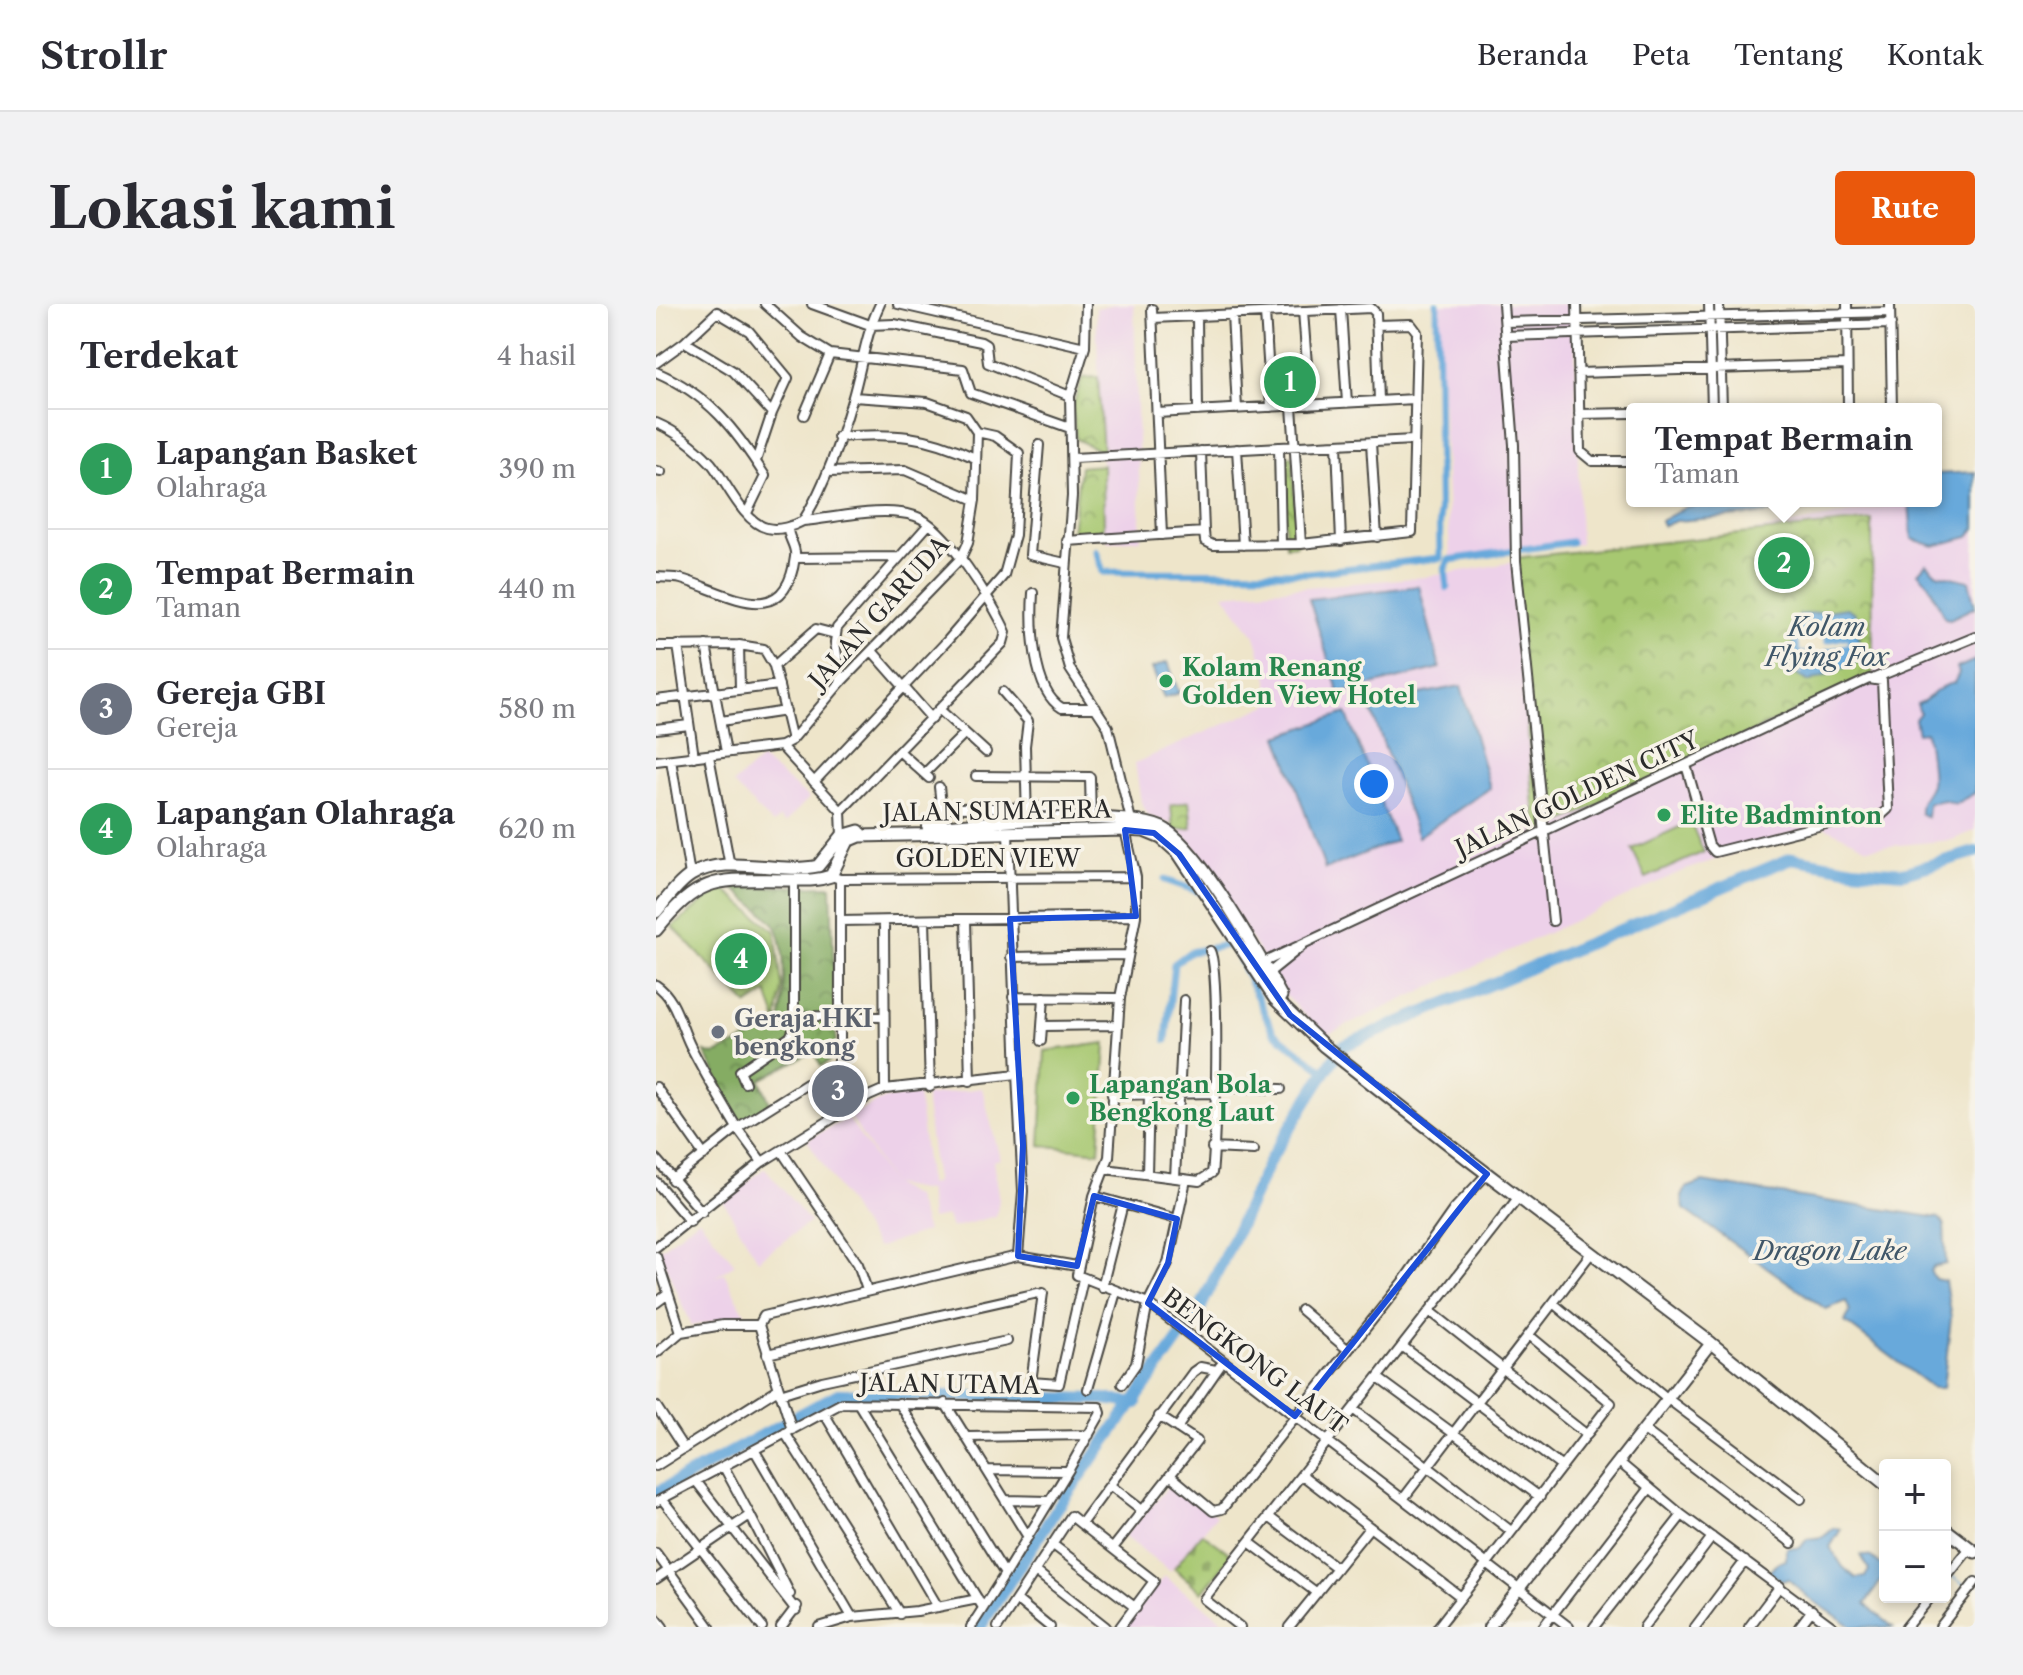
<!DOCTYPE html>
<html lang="id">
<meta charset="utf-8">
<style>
:root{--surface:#fff;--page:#f2f2f3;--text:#2b2b33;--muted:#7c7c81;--line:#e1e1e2;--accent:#ea580c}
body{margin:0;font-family:"Libre Caslon Text",serif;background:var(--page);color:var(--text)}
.controls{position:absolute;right:24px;bottom:24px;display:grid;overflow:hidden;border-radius:8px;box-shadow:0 4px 12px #0003}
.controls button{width:72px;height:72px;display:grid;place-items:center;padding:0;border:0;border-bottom:2px solid var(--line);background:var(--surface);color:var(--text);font:40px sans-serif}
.you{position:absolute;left:718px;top:480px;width:28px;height:28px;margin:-20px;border:6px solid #fff;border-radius:50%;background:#1a73e8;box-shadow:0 0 0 12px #1a73e833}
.badge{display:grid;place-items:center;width:52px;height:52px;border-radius:50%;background:var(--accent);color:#fff;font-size:26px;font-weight:700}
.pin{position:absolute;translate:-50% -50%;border:4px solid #fff;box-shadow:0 2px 8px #0006}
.popup{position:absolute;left:970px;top:99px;width:316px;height:104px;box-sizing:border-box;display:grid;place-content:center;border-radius:8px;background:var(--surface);filter:drop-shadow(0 2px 6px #0005);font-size:26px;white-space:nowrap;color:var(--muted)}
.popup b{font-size:30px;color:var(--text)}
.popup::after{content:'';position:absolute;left:50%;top:100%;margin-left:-16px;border:16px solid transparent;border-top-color:var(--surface)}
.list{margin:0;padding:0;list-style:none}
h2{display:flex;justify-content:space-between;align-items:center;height:104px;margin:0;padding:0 32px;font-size:34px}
h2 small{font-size:26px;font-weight:400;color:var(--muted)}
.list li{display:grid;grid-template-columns:52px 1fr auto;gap:24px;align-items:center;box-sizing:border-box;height:120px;padding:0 32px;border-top:2px solid var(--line)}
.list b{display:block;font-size:30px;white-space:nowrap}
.list p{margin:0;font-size:26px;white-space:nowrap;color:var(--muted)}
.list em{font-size:26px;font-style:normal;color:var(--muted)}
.map{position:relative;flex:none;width:1319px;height:1323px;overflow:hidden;border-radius:8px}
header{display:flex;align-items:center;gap:48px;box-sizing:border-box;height:112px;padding:0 40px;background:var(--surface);border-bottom:2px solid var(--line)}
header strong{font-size:38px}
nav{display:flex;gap:44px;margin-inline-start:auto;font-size:28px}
.intro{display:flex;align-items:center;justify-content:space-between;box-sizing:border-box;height:192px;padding:0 48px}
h1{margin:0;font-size:56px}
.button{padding:20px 36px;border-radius:8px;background:var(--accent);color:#fff;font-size:28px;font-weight:700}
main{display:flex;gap:48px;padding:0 48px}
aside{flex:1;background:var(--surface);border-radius:8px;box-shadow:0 4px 12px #0003}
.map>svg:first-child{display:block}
.built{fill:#edd1e9}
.forest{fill:url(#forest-crowns);stroke:#586c47;stroke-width:2}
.cemetery{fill:url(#cemetery-stones);stroke:#697a4e;stroke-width:2}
.park{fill:url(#park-crowns);stroke:#697a4e;stroke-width:2}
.garden{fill:#a7c871;stroke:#697a4e;stroke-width:2}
.water{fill:#68a9db;stroke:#4a6a83;stroke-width:2}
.pier{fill:#eee5ca}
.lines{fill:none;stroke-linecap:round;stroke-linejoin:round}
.stream{stroke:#68a9db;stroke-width:2}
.canal{stroke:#68a9db;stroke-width:7}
.river{stroke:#68a9db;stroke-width:12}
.minor-casing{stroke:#484743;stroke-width:12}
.tertiary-casing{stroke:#484743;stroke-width:14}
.secondary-casing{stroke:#484743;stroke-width:15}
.minor{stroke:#fff;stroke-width:8}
.tertiary{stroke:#fff;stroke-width:10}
.secondary{stroke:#fff;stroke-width:11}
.marked{fill:none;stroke:#1d4ed8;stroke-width:6;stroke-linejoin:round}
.leisure-dot{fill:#2e9e5b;stroke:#f7f3e8;stroke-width:3}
.worship-dot{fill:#6b7280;stroke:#f7f3e8;stroke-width:3}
.labels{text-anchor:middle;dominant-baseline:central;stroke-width:7;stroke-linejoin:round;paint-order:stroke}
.street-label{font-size:24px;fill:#2b2b2b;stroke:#f7f3e8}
.leisure-label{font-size:24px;font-weight:bold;fill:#27864d;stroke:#f7f3e8;text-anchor:start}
.worship-label{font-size:24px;font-weight:bold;fill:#5b616d;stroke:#f7f3e8;text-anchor:start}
.water-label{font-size:26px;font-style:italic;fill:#405769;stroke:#f7f3e8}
</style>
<header>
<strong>Strollr</strong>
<nav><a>Beranda</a><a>Peta</a><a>Tentang</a><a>Kontak</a></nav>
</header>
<div class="intro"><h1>Lokasi kami</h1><a class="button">Rute</a></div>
<main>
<aside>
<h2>Terdekat<small>4 hasil</small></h2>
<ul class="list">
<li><span class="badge" style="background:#2e9e5b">1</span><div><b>Lapangan Basket</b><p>Olahraga</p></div><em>390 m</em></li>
<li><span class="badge" style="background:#2e9e5b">2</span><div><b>Tempat Bermain</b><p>Taman</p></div><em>440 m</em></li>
<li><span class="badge" style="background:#6b7280">3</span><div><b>Gereja GBI</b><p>Gereja</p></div><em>580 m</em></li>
<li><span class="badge" style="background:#2e9e5b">4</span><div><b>Lapangan Olahraga</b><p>Olahraga</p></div><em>620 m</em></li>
</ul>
</aside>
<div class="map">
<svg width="1319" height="1323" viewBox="0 0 1319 1323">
<defs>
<pattern id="forest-crowns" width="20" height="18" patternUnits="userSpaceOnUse" patternTransform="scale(2)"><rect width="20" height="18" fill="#85ac63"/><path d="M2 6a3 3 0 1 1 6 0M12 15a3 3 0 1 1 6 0" fill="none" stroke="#6d8c52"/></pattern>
<pattern id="cemetery-stones" width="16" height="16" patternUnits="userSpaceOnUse" patternTransform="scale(2)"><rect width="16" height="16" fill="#a7c871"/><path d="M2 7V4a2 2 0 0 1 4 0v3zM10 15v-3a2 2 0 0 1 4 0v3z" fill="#88a35d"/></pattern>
<pattern id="park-crowns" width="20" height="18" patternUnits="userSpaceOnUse" patternTransform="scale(2)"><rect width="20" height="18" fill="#a7c871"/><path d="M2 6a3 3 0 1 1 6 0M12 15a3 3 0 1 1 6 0" fill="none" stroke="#88a35d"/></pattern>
</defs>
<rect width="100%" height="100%" fill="#f7f3e8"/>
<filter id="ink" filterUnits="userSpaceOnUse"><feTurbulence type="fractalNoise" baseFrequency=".0125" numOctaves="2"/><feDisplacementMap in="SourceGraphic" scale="16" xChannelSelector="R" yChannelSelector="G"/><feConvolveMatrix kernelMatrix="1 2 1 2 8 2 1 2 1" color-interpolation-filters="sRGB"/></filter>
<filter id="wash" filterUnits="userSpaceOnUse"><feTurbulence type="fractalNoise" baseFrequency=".006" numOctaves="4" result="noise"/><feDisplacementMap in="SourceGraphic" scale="32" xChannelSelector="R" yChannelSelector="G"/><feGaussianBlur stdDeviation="1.8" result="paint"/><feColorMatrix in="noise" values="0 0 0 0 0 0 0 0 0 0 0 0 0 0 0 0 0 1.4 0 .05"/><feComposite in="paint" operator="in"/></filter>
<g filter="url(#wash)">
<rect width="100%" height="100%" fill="#eee5ca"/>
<path class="built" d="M460,0H478L485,235L452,238L448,224L440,4Z
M782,0H918L924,240L794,253Z
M1254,198L1256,235L1313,233L1319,224V526L1296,536L1212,544L1164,521L1130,531L1024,568L668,732L629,691L542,547L519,522L493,512L485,498L479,459L612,401V376L599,332L568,290L769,273L859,258L1018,242Z
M105,455L153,494L129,519L123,514L117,520L77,480Z
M326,784L344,855L337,857L343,896L340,912L295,924L291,912L275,915L272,884L270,887L237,881L259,893L271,927L221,944L151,836L192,814L236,880L194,812L228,795L262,790L273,881L280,878L269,792Z
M109,864L154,918L102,956L67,897Z
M43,915L79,960L57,974L68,969L89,1010L36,1022L3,946Z
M517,1177L560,1212L514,1267L468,1232Z
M508,1272L576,1323H466Z"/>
<path class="forest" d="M175,582L180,734L177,755L165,762L158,747L104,776L114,799L83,818L49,748L58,751L94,734L108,720L121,726C130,708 131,639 119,621C108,607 90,595 76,583Z"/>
<path class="cemetery" d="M546,1229L576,1251L546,1288L518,1264Z"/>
<path class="park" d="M442,73L447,148L420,135L416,104L426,74Z
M625,152H636L641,241L630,242Z
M447,161L448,224L438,229L416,228L424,163Z
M1216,216L1217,371L880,530L859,254Z
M533,497L536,524L517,526L515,501Z"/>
<path class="garden" d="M647,59L650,95L620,97L618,61Z
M1034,518L1048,548L990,574L976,545Z
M65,583L119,627L126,683L121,718L111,688L92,701L17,623Z
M450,739L443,848L384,841L389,747Z"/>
<path class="water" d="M1319,168V224L1313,233L1278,242L1256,235L1253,198L1020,217L1007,222L1005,217L1030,203L1101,197H1280V170Z
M1270,260L1281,270L1313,277L1319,303L1294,315L1289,314L1272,279L1262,269Z
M763,282L784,364L683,389L653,295Z
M1191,304L1199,309L1206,356L1153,378L1140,369L1134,353L1143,311Z
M1319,356V489L1299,500L1288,496L1272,499L1271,513L1264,509C1263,494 1271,492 1275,480C1277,472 1272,437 1270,428L1262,429L1259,415L1264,409L1261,400C1274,397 1281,381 1298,379L1303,369L1301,364Z
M512,358L523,389L508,394L496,364Z
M805,382L834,484L762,533L713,400Z
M690,409L740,537L669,565L622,432Z
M1046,878L1283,914L1288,920L1290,960L1277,963L1274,967L1279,975L1289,977L1295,1014L1287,1084H1277L1189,1018L1194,1007L1190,997L1170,1005L1028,905L1026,893L1030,884Z
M1178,1224L1185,1225L1174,1243L1187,1263L1200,1274L1209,1273L1213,1266L1205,1251L1216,1253L1229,1264L1227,1274L1209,1300L1237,1323H1197L1153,1294L1132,1275L1127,1277L1113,1268L1121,1259L1130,1256L1131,1244H1144L1151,1235L1167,1233Z"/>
<path class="pier" d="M1165,327L1169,340L1191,335L1192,339L1169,345L1172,357L1148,363L1143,355L1146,369H1143L1140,356L1134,353L1154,347H1144L1141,333Z"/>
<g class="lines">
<path class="stream" d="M1297,1273L1311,1283
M1257,1323L1280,1293"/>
<path class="canal" d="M440,247L447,268L652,269L784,254L781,0
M791,284L789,265L793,256L915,238
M509,576L544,588
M510,736L518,660L534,648L577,640L617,728L671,769"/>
<path class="river" d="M0,1189L182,1090L449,1095L480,1099
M324,1323L400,1206L543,1007L615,854L685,743L1136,554L1197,565L1247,569L1319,548"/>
</g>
</g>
<g filter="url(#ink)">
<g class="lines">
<g class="minor-casing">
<path id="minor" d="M109,0L146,33L174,50
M156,0L214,21L238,20L325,38L330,41L332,59L414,92
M242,0L429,43
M430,0L429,43L414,92L416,192L405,334L414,365L452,423L475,516
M847,0L858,141L860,257L897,617
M921,0L924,147L936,157H976
M1053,0L1056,105
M1063,0L1066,105
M1191,0L1192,105
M1234,0L1236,105
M496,5L506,231
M685,5L691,99
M647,7L654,101
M609,9L615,103
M576,10L581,105
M541,12L542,107
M497,14L715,4L720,9L723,97
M849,18L1234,8
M849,32L1235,20
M29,38L61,8L93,27L132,74L116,109
M0,59L29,38L77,67L116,109L100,157
M0,68C52,90 80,126 109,172L91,209
M922,69L1191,61
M636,102L645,240
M501,109L759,95
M923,110L976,109
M148,111L174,50L307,65L315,89L414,124
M0,119C21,128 39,142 55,159C70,177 87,218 111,224C122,227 138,222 147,217C170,180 184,137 196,96C206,63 209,31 224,0
M182,133C237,129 269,130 319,154
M715,139L721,233
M681,140L685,237
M383,141L374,251L409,259
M623,143L625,240
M581,145L587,241
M417,154L757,136
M0,167L5,168
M172,168L249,166L319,196
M147,217C181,214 226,202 259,212C289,221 338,300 350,328L347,339L185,507
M548,228L549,237L557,241L645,240L756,228L761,28L755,20L720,21
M411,237L548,228L545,147
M139,254L242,253
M0,273C8,274 17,273 25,275C69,287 129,331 139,253C141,242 131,234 132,223
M377,289C375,319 376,387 406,404H440
M22,341L38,453
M50,341L70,448
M83,341L84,385
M0,342L83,341L108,345L118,362L136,436
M217,348L276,415
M118,362L160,325L179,330
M1219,374L1319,333
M185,378L179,338L181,324L273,220
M347,388L372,417L369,442L371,517
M0,396L123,381
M285,407L330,448
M65,417L130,407
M0,425L33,421
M125,442L185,507L186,532
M243,447L273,474
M53,452L74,562
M15,456L34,571
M0,457L125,442L136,436L185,378L305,254L312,239L319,196L321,128L310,112L271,98L197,93
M269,469L309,429
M320,472L434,473L435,516
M158,478L292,336L348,271L359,231L363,149L339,132L321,128
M283,483L288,526
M287,504L434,503
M469,526L480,573V612L464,694L453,853L438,892L421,971L492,999L913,1323
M184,575L480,573
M310,615L314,777
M184,617L480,612
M228,617L229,785
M269,617L274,783
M355,653L470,651
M602,661L1213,375L1226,377L1232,505L1221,515L1174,519L1059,548L1053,541L1030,461
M609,672L645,643
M0,681C20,694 24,721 34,741C48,769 65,797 81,824L16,876
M357,693L464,694
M138,712L227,713
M388,722L461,721
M385,737L388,693
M181,761L203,799
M361,770L367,887L362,952
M89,779L84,767L134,733L138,725V576
M0,783L48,851
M558,783L625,785
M456,791L558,789
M556,844L598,846
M126,848L202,960L211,986
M0,855L46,908
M106,858L81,824L181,761L184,755V575L175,572
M449,865L543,877L556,869C560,842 564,663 554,647
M491,869L493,791
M519,874L528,696
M0,878L34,918
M438,892L521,915
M0,943L106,858L213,792L229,785L361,770L352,529
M0,952L25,1028
M446,983L467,900
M387,989L375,1078L403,1080L427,975
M0,999L12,990
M897,999L1012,1095L1145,1195
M645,1006L691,1045
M774,1007L931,1131
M746,1042L906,1163
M0,1049L25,1028L67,1021H103
M111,1050L382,989
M722,1074L884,1193
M466,1080L480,1060L492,999L512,959L530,876
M432,1085L460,988
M124,1090L166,1077L351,1037
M202,1099L326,1302
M243,1099L349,1270L315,1323
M289,1099L372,1233
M0,1102L28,1145
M697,1105L855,1227
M168,1109L282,1303
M521,1124L564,1062
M136,1126L103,1021L108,1012L362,952L421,962
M988,1126L1136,1239
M129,1129L244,1310
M312,1133L433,1131
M99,1147L196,1313
M963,1158L1026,1211L1177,1323
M0,1162L122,1085
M332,1166L412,1167L349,1270
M514,1171L557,1207L566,1205L748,976L798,905L831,870
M646,1171L805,1293
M40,1177L140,1306
M455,1182L486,1206
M6,1195L106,1323
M747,1195L936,948
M349,1196L393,1197
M0,1198L186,1099L443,1103L445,1109L412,1167
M94,1211L134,1290
M613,1213L681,1264
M425,1220L537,1068L544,1063L560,1066
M593,1238L661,1289
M396,1240L480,1304
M457,1244L541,1137L503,1112
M0,1249L54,1323
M378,1266L450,1323
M0,1275L94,1211L68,1163
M1289,1275L1314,1244
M361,1296L394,1323
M0,1314L7,1323
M125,1323L141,1302
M163,1323L196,1313L261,1307L322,1295
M342,1323L415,1212L498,1277L464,1323
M584,1323L548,1295L862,894
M633,1323L714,1223
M782,1323L955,1099L873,1031
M887,1323L994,1184
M938,1323L1026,1211
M988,1323L1056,1233
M1039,1323L1089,1257
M1093,1323L1124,1282
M1143,1323L1156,1306
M1250,1323L1275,1293
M1284,1323L1319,1278"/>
</g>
<g class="tertiary-casing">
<path id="tertiary" d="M833,1323L1055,1039"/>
</g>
<g class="secondary-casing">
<path id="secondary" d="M272,523C320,520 476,503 510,526C547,551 603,651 625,692
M0,608C10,596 22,579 35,571C72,549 122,571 162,562L186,532L203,527
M0,626C46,569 63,576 132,576C147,576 161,577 175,572L192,537L204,532L469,526L488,527L505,534L523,550L619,695L668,742L813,856L1055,1039L1229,1180
M1289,1225L1319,1248"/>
</g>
<use href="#minor" class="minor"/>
<use href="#tertiary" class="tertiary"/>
<use href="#secondary" class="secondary"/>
</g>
</g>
<path class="marked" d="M469,526L498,529L523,550L634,711L831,870L639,1112L492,999L512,959L521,915L438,892L421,962L362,952L367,841L354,615L480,612Z"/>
<g class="leisure-dot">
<circle cx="510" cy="377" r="8"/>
<circle cx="1008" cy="511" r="8"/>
<circle cx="417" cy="794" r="8"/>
</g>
<circle class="worship-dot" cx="62" cy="728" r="8"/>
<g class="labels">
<g class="street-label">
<text transform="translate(223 308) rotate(-48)">JALAN GARUDA</text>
<text transform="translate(921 490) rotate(-25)">JALAN GOLDEN CITY</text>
<text transform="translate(341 507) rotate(-1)">JALAN SUMATERA</text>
<text x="332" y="554">GOLDEN VIEW</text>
<text transform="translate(599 1057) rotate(37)">BENGKONG LAUT</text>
<text transform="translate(294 1080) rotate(1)">JALAN UTAMA</text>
</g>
<g class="leisure-label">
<text x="526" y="363">Kolam Renang<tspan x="526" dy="28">Golden View Hotel</tspan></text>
<text x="1024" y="511">Elite Badminton</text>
<text x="433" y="780">Lapangan Bola<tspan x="433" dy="28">Bengkong Laut</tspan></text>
</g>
<g class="worship-label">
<text x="78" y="714">Geraja HKI<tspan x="78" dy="28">bengkong</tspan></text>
</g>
<g class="water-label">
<text x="1171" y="323">Kolam<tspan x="1171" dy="30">Flying Fox</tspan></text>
<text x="1174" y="947">Dragon Lake</text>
</g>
</g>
</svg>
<div class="controls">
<button>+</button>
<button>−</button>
</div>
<div class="you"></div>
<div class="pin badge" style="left:634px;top:78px;background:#2e9e5b">1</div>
<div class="pin badge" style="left:1128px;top:259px;background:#2e9e5b">2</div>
<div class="popup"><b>Tempat Bermain</b>Taman</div>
<div class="pin badge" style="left:182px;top:787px;background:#6b7280">3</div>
<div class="pin badge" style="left:85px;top:655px;background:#2e9e5b">4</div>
</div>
</main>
